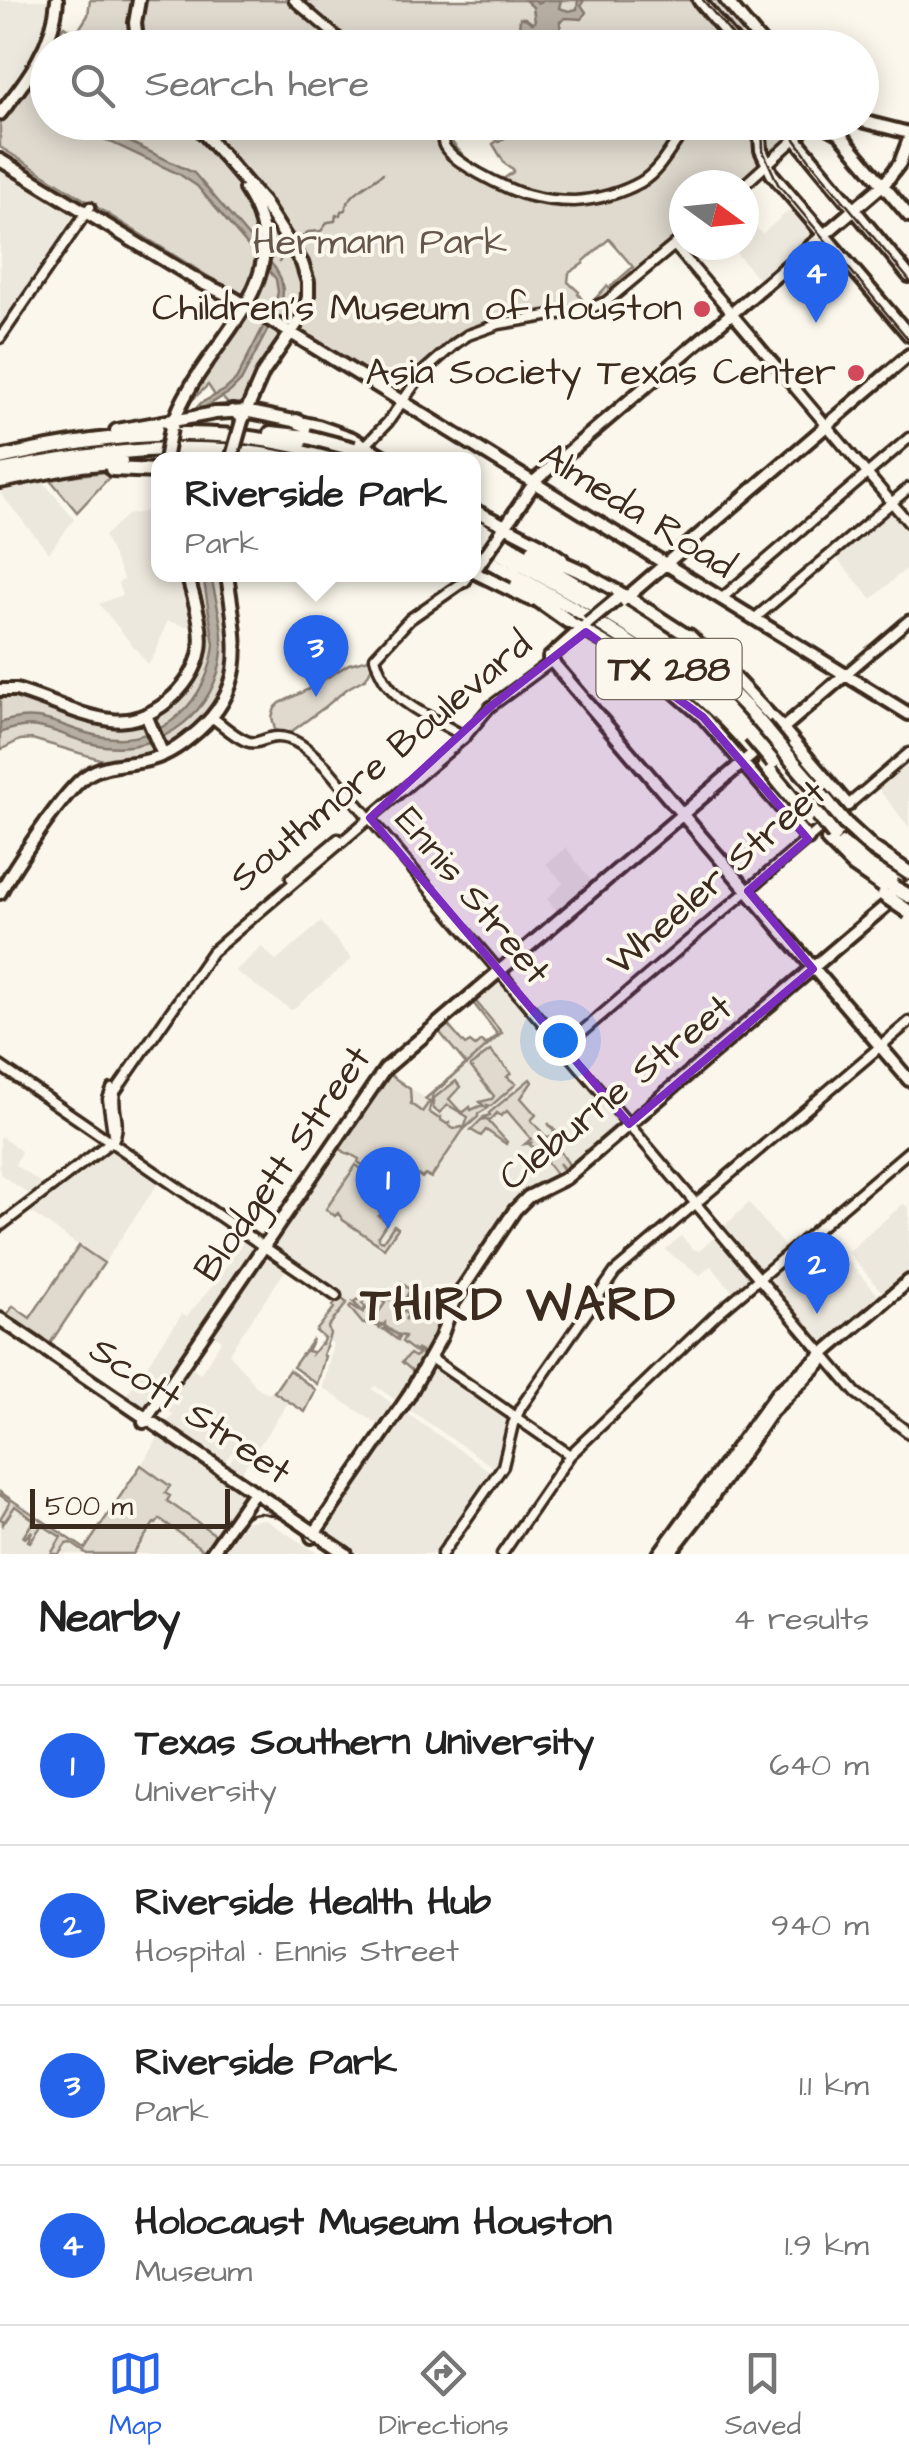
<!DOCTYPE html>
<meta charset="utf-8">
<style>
:root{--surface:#fff;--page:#f6f6f6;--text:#222;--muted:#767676;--line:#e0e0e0;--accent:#2563eb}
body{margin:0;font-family:"Architects Daughter",sans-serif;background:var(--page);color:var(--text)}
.compass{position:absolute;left:669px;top:170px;width:90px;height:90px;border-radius:50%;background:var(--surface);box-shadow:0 5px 25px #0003;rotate:105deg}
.scale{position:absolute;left:30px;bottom:25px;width:200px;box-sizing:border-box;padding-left:10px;border:5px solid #3b2a1e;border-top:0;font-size:28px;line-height:35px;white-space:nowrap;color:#3b2a1e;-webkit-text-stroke:8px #fbf7ec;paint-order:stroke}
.you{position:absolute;left:560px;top:1040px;width:35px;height:35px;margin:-25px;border:8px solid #fff;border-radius:50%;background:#1a73e8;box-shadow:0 0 0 15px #1a73e833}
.badge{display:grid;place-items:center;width:65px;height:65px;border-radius:50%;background:var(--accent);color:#fff;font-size:32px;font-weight:700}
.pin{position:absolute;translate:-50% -82px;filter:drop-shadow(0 2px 5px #0008)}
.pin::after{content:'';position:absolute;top:52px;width:35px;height:30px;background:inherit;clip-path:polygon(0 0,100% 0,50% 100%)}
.popup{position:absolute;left:151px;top:452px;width:330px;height:130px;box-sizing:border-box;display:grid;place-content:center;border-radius:20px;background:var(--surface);filter:drop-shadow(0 2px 8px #0005);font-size:32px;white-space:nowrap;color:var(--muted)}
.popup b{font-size:38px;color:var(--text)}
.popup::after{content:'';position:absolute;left:50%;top:100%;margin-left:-20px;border:20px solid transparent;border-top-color:var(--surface)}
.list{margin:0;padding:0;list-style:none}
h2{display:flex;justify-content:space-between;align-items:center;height:130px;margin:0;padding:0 40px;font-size:42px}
h2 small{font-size:32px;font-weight:400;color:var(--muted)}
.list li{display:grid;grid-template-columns:65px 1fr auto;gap:30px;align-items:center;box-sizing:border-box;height:160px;padding:0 40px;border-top:2px solid var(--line)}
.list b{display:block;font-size:38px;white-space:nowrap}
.list p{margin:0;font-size:32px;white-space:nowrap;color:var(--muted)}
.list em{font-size:32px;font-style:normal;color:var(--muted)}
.icon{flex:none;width:55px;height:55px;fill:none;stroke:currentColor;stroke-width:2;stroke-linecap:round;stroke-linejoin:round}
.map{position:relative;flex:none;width:909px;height:1554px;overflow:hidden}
.search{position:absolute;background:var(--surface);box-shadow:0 5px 25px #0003;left:30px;right:30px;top:30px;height:110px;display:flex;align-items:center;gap:25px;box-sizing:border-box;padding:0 35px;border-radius:55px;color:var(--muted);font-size:38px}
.sheet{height:770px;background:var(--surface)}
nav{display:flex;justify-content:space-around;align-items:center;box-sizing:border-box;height:140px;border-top:2px solid var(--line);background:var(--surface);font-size:28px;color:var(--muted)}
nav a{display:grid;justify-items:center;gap:5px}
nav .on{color:var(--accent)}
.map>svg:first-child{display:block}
.built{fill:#ede8dd}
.green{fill:#dfd9ce;stroke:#8d8276;stroke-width:2.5;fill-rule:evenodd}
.water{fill:#b6aea2;stroke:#85796d;stroke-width:2.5}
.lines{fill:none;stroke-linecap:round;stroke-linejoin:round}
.stream{stroke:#85796d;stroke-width:2.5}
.minor-casing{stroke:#3b2a1e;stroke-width:15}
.major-casing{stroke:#3b2a1e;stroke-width:18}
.highway-casing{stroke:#3b2a1e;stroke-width:20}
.minor{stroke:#fbf7ec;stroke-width:8}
.major{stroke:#fbf7ec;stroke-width:10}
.highway{stroke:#fbf7ec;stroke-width:12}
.tram{stroke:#3b2a1e;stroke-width:2.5}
.major-bridge-casing{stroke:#3b2a1e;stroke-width:18;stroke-linecap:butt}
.highway-bridge-casing{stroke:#3b2a1e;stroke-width:20;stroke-linecap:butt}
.major-bridge{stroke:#fbf7ec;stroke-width:10}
.highway-bridge{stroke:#fbf7ec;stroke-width:12}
.marked{fill:#7b2cbf;fill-opacity:0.2;stroke:#7b2cbf;stroke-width:8;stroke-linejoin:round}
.poi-dot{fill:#d1495b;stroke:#fbf7ec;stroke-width:4}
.labels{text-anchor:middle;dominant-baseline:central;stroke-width:8;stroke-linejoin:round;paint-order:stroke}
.shield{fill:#fbf7ec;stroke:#75685c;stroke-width:2.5}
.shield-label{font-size:35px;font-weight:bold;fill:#3b2a1e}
.park-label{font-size:38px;fill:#64564a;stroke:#fbf7ec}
.poi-label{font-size:38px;fill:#3b2a1e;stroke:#fbf7ec;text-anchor:end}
.street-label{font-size:38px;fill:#3b2a1e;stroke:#fbf7ec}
.district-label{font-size:48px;font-weight:bold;letter-spacing:2.5px;fill:#3b2a1e;stroke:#fbf7ec}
</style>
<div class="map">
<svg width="909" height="1554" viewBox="0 0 909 1554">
<rect width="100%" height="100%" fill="#fbf7ec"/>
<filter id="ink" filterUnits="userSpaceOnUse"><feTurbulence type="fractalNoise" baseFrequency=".01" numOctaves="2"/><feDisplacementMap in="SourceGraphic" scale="20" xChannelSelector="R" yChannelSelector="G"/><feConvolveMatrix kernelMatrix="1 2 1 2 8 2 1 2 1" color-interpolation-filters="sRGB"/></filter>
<g filter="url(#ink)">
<path class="built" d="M0,0H49L46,26L37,47L0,101Z
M0,167L80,216L0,333Z
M795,205L819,235L762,283L729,245H744V213L762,234Z
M42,480L74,519L49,553L0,493Z
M891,507L909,528V566L872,599L834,555Z
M158,509V574L182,575L195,626H185L167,621L156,652L148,664L99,604L122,595L118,583L124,580L104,536L127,515Z
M909,760V827L877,787Z
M566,847L594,885L560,915L547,899L563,883L546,864Z
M321,922L352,959L293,1009L291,1010L235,971L262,947L276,961Z
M497,976L501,977L625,1122L561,1178L520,1200L426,1357L509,1414L503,1447L496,1469L375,1386L372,1389L397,1407L382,1427L323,1388L333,1344L316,1331L340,1295L291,1262L229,1353L256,1386L268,1394L274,1390L289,1370L316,1391L305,1412L288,1403L237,1478L226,1467L235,1454L231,1453L221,1467L174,1434L175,1430L166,1428V1424L173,1414L159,1404L186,1364L200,1374L222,1340L201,1327L145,1411L142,1413L123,1400L182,1314L187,1316L215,1283L245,1239L262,1251L386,1072L425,1098L501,1034L472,998Z
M0,1136L21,1151L15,1165L47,1187L33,1197L0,1174Z
M112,1144L161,1179L104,1263L26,1209Z
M749,1203L788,1251L761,1273L722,1228Z
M903,1204L909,1207V1279L886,1297L848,1252Z
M717,1235H719L755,1278L735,1294L711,1266L700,1275L665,1250L681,1236L693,1249L699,1251Z
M840,1252L882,1299L826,1349L822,1348L765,1278L790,1255L811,1279Z
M402,1410L493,1473L438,1554H348L320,1534Z
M160,1435L246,1494L220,1538L227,1543L246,1522L264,1519L319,1554H131L169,1486L141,1465Z
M0,1490L93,1554H0Z"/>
<path class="green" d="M90,0H723L763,47L66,48L55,38L64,26L76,34L88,15Z
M47,48L48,122H415L420,128L423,126L429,129L434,123H465L448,136C460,155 480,174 502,180L513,172V169L505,164L493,144L497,141L499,142L520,126L521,123H811L738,185H684V231L602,300L592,305C516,317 463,318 411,383L396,373L386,387L0,147V118ZM609,239L633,267L609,288L607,286L593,301L585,303L578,294L579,292L568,282L569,273L584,263V261Z
M246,309L285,333L244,408H232L221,396L216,397L208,385L192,400L181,416L186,402Z
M115,471L77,512L49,478Z
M192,575H223L233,645L229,680L209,716L206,714L200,725L166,750L151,717L200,663Z
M369,659L373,660L374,663L366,678L348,688L325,707L288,734L280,735L275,730L272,717L275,708L280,703L307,690L349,664Z
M3,691L97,719L143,718L158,751L157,754L113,763L32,739L20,740L0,750V692Z
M473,998L502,1033L433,1094L429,1112L438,1118L441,1117V1120L447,1124L449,1123V1126L454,1129L462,1127L464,1129L468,1117L448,1105L439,1113L433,1108L434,1098L456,1081L460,1087L449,1099L460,1111L464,1112L470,1107L471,1110L480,1106H484L480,1102L492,1099L494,1096L470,1066L490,1051L511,1073L507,1077L516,1084L491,1106L487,1105L488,1108L478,1114V1117L463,1130L431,1178L425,1175L422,1178L401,1164L393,1167L386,1178L382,1179L368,1169L375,1158L367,1168L358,1162L359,1159L350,1154L349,1155L335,1145L386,1072L410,1089L411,1104L422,1112L429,1102L425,1099L466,1064L437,1029L448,1019H452L447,1024L465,1045L470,1042L475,1046L481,1041L486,1045L498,1035L471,1000Z
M530,1079L532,1082L521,1098L536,1115L531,1120L547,1138L555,1133L548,1123L559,1135L553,1142L554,1143L563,1139L553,1149L557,1153L560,1151L572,1169L568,1173L559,1163L565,1172L558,1177L538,1150L530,1145L531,1143L525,1144L531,1139L507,1111L501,1116L497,1113L489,1122L507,1142L506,1144L486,1130L481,1136L471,1130L482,1119L489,1121L484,1117L490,1115L489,1113Z
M356,1165L380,1183L370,1201L385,1212L379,1216L387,1222L378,1236V1239L383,1241L394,1225L398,1228L384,1248L343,1220L338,1213L335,1216L326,1209Z
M79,1246L104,1263L47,1348L4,1319L13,1306L30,1318Z
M401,1282L410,1290L405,1299L412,1304H409L404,1311L408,1315L405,1320L409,1316L414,1318L420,1307L427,1312L433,1302L445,1307L439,1327L428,1351L424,1353L416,1349L424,1357L417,1375L402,1362L410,1354L415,1357L418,1354L402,1342L405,1336L396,1334L399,1338L398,1340L383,1329L384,1328L396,1334L385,1326V1323L383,1325L377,1322L381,1326L380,1328L372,1323L363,1324L349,1307L351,1305L364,1313L353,1302L367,1295L362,1304L365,1306L364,1311L369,1307L378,1313L385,1303L382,1301L384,1298L380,1295L382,1293L389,1300Z
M342,1299L347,1303L328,1327L330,1334L323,1355L325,1356L317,1384L293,1367L313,1339L307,1351L312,1352V1354L320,1344H322L324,1338L316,1331L334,1308L333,1306L338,1300Z
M289,1370L316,1390L305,1412L274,1392Z
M141,1465L170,1486L165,1493L170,1496L167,1501L220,1538L209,1554H199L202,1549L160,1519L156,1524L154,1523L133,1554H87L71,1543L66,1544L59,1554H51L61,1537L42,1525L30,1542L28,1541L32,1531L25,1538L23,1537L34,1520L15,1506L3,1524V1520L0,1519L10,1502L0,1495V1492L85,1549Z"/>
<path class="water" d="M525,0H535L538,3L544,0H561L559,8L569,11L577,9L578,0H584L581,5L586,12L582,19L565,18L560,22L561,32L573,39L567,47H506L518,39L520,18H525L532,23L535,22L533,7Z
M86,123H97L113,134L194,173L275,268L281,279L283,290L282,302L241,381L230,392L204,408L192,423L188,438L190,459H185L183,432L191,414L201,403L225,390L236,380L275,304L278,292L276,279L197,186L179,174L104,139Z
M203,575H211C215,599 224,626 222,651C217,711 163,753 104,746C61,741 46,714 0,733V723C46,707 62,731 104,737C163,746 209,700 214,644Z"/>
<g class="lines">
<path class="stream" d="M295,243L308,232L321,231L328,222L335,221L336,215H340L341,211L345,210C349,192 369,185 383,173
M279,262L287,250"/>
<g class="minor-casing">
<path id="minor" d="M294,0L350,48
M454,122C449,128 442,133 443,142C445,160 510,191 527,195C541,199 559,201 574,201C596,200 622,193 641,182C663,169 674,140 691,122
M744,185L814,122
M674,245L909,523
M0,338L90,207
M366,445L388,422L423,372L456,343L468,335L499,324L588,309L606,302L684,237
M721,599L909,438
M754,619L909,488
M845,675L909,620
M212,717C222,725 234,736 246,741C256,745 261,740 270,738C293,732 313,754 327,768L856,1393L909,1433
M465,737C428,714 387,704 375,657L410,619L466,580
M291,878L338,839
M564,1047L909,753
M0,1066L336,1296
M112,1089L108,1099L113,1133
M0,1226L113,1140C122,1124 111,1109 115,1092L212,952L464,738L490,707L552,661
M429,1357L570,1455
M442,1554L503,1466L513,1424L521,1407L615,1272L909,1022
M502,1554L570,1455L716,1315L909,1151"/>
</g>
<g class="major-casing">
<path id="major" d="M699,0L739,48
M726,0L766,48
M138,48L135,23L139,0
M0,114C27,80 54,45 57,0
M862,121L909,133
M194,122L263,202L302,263L308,282V297L303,315L263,373L242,421L239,415L232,411
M759,122L761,150L772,174L909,335
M784,122L800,144L909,276
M819,122L840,134L909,216
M0,160L202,283L232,297L291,333L909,714
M173,421L215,413L245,411L318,426L352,438L383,456
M172,427C197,344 308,283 245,189
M474,510L540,544L562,559
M502,531L537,479L885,183L900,163L909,139
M477,567L474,572L531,600
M581,571L626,596L694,640
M464,581L466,574
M620,603L909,355
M563,618L630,657
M588,623L549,658L909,1080
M729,672L783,729L848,805
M656,676L703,717L808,839
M0,690H16C47,699 79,716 111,720C150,726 194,687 200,650C204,626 193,597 187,574
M146,715L163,755
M0,893C13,868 65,790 86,776C106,762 130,766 152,759C170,754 184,743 198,731C251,684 235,636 227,574
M0,1319L346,1554
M144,1422L385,1069L845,675
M312,1537L408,1397L441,1337L453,1303L515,1210L528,1197L566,1178L909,886
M211,1554L254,1492
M659,1554L777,1393L909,1281
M669,1554L701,1513L771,1412L821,1362"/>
</g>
<g class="highway-casing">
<path id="highway" d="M296,421L315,429L359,460
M117,431L173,421
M271,433L308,437
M354,449L384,460
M0,458C113,432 233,420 344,460
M112,469L158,471
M0,471C95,452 197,438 293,460
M0,481L81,465L121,461
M474,525C511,547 549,569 587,591C654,630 712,665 763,726
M474,539C541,577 613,611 674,659C703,681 727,709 751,736
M533,550L585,573
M474,553C575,609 673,657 750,747
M517,585L568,621
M689,636L731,682
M626,654L667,678
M783,750L830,805
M765,765L811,821
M846,824L872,848L909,873
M828,840L853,865L889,890
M843,844L866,864L897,883"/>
</g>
<use href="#minor" class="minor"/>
<use href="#major" class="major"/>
<use href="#highway" class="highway"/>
<path class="tram" d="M703,0L743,48
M762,122L763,151L778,184L909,340
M783,122L809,159L909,280
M219,1554C227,1542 236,1523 248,1516C270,1502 313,1541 332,1554"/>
<g class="major-bridge-casing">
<path id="major-bridge" d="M165,460L171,428
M231,460L242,421
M477,567L502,531
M588,623L617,599"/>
</g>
<g class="highway-bridge-casing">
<path id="highway-bridge" d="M308,437L354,449
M763,726L783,750
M751,736L773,762
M830,805L846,824
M818,815L834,835
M893,887L909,896
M884,895L909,912"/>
</g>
<use href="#major-bridge" class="major-bridge"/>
<use href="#highway-bridge" class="highway-bridge"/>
</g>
</g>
<path class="marked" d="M586,632L703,717L808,839L748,891L813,969L629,1124L370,818L490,707Z"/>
<g class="poi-dot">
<circle cx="702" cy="309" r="10"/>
<circle cx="856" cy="373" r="10"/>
</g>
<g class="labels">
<rect class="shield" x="596.5" y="639" width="145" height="60" rx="8"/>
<g class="shield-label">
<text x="669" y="669">TX 288</text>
</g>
<g class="park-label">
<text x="380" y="243">Hermann Park</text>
</g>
<g class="poi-label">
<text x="682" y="309">Children's Museum of Houston</text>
<text x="836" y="373">Asia Society Texas Center</text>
</g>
<g class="street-label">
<text transform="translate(637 511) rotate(32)">Almeda Road</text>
<text transform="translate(381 762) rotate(-40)">Southmore Boulevard</text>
<text transform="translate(717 878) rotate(-41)">Wheeler Street</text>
<text transform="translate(472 896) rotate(50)">Ennis Street</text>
<text transform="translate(616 1093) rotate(-39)">Cleburne Street</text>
<text transform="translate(283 1164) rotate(-55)">Blodgett Street</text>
<text transform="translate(190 1411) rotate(34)">Scott Street</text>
</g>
<g class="district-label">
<text x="519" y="1306">THIRD WARD</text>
</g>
</g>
</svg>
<svg class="compass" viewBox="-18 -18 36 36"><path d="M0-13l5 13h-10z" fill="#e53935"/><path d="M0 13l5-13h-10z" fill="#767676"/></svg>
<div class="scale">500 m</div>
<div class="you"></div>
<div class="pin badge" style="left:388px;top:1229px">1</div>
<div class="pin badge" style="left:817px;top:1314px">2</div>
<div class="pin badge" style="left:316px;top:697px">3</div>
<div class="popup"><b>Riverside Park</b>Park</div>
<div class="pin badge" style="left:816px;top:323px">4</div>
<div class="search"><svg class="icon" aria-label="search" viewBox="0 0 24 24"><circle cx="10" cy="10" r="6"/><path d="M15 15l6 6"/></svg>Search here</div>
</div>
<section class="sheet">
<h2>Nearby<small>4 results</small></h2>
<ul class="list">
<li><span class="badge">1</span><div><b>Texas Southern University</b><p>University</p></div><em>640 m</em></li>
<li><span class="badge">2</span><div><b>Riverside Health Hub</b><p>Hospital · Ennis Street</p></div><em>940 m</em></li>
<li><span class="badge">3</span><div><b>Riverside Park</b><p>Park</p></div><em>1.1 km</em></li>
<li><span class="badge">4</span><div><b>Holocaust Museum Houston</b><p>Museum</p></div><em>1.9 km</em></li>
</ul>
</section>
<nav>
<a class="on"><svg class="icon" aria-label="map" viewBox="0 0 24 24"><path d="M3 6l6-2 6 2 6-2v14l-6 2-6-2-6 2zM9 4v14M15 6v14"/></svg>Map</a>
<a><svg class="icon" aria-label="directions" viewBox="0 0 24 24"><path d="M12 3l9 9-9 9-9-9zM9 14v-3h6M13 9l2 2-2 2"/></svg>Directions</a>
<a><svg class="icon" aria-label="saved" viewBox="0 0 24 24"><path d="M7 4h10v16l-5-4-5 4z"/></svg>Saved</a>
</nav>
